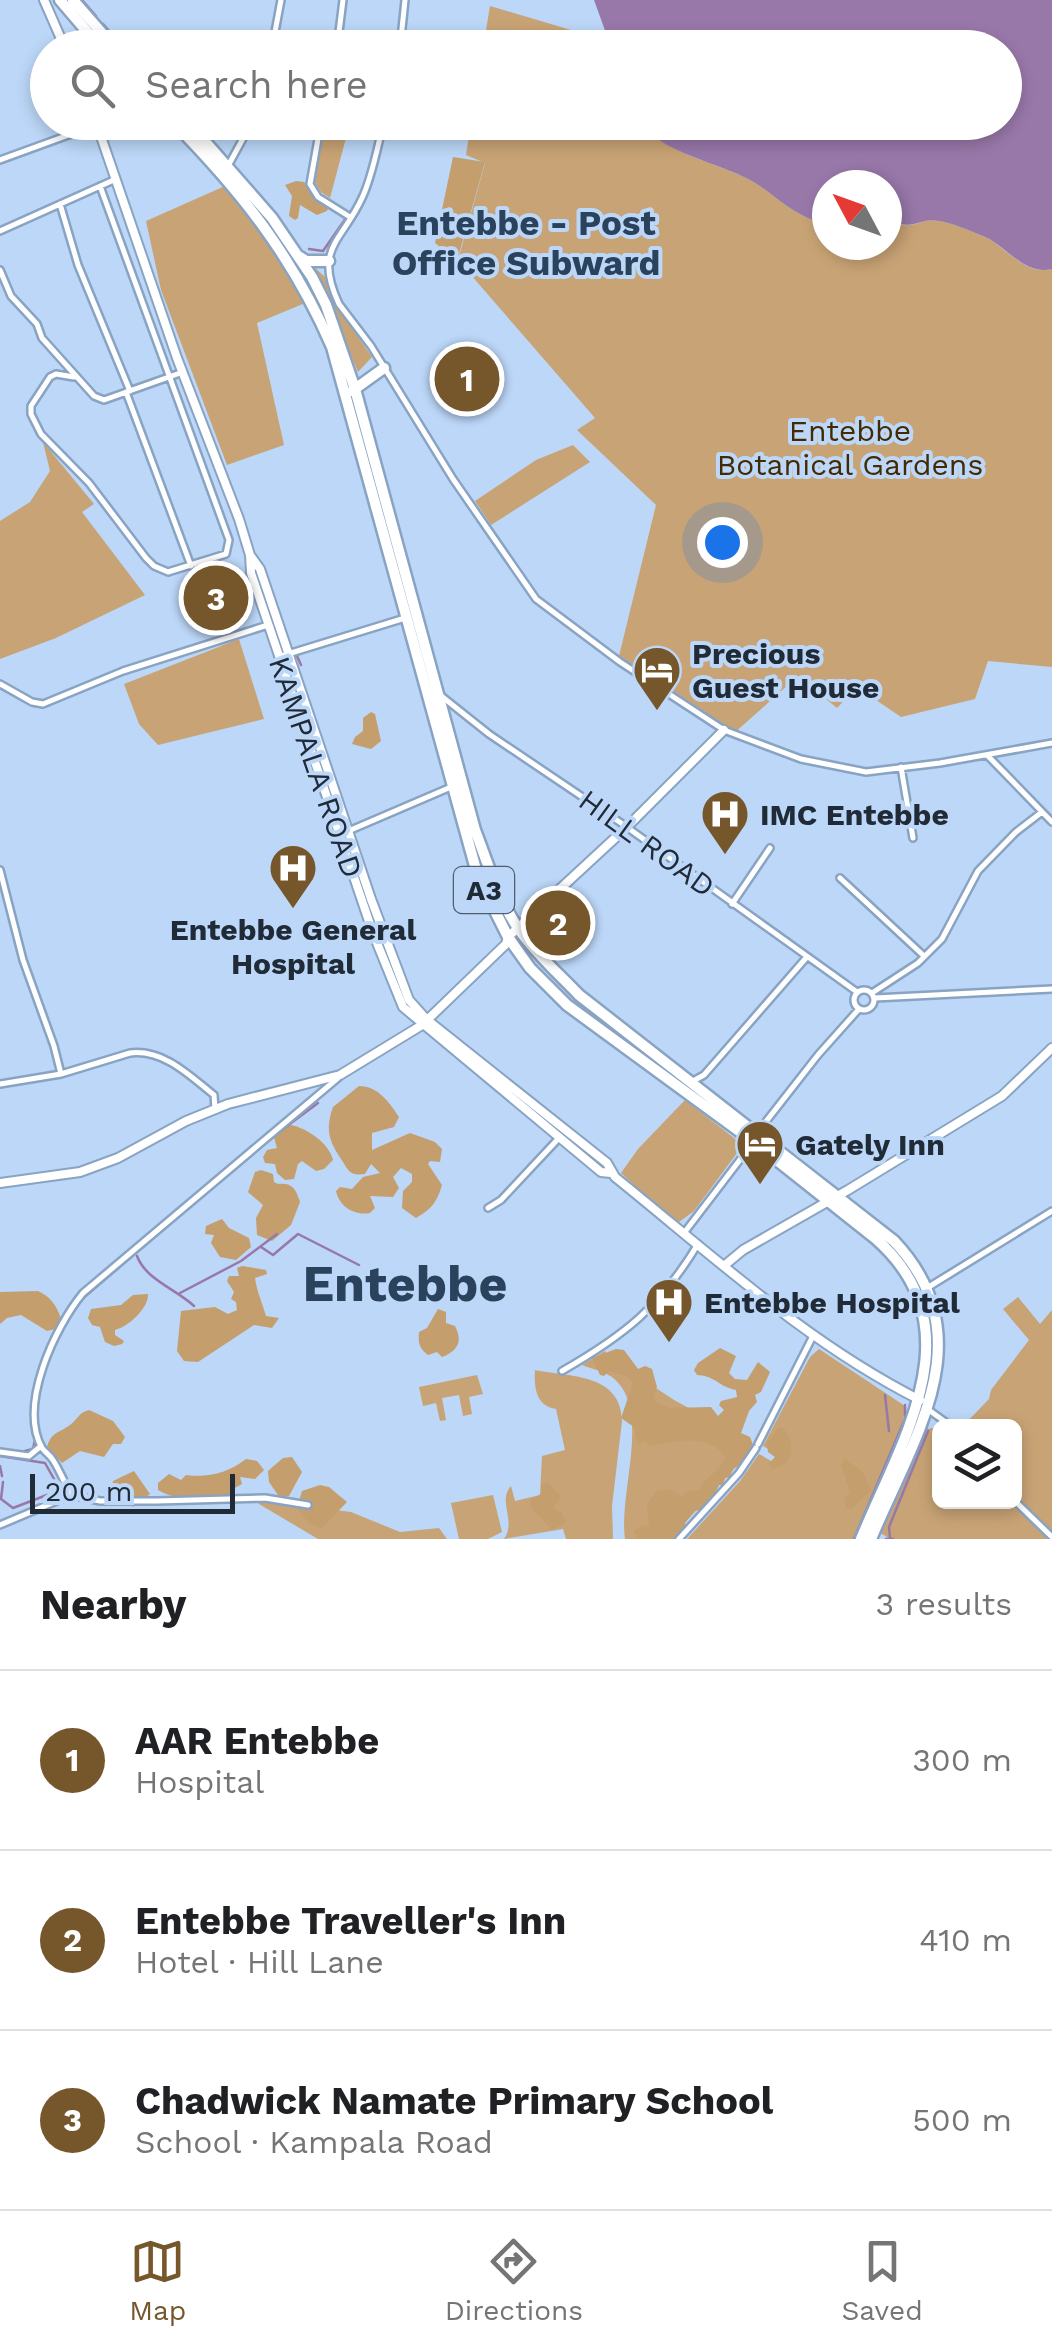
<!DOCTYPE html>
<meta charset="utf-8">
<style>
:root{--surface:#fff;--page:#f6f6f6;--text:#202124;--muted:#757577;--line:#e0e0e0;--accent:#76572c}
body{margin:0;font-family:"Work Sans",sans-serif;background:var(--page);color:var(--text)}
.controls{position:absolute;right:30px;bottom:30px;display:grid;overflow:hidden;border-radius:15px;box-shadow:0 5px 15px #0003}
.controls button{width:90px;height:90px;display:grid;place-items:center;padding:0;border:0;border-bottom:2px solid var(--line);background:var(--surface);color:var(--text);font:50px sans-serif}
.compass{position:absolute;left:812px;top:170px;width:90px;height:90px;border-radius:50%;background:var(--surface);box-shadow:0 5px 15px #0003;rotate:311deg}
.scale{position:absolute;left:30px;bottom:25px;width:205px;box-sizing:border-box;padding-left:10px;border:5px solid #202b37;border-top:0;font-size:28px;line-height:35px;white-space:nowrap;color:#202b37;-webkit-text-stroke:8px #bcd7f8;paint-order:stroke}
.you{position:absolute;left:722px;top:542px;width:35px;height:35px;margin:-25px;border:8px solid #fff;border-radius:50%;background:#1a73e8;box-shadow:0 0 0 15px #1a73e833}
.badge{display:grid;place-items:center;width:65px;height:65px;border-radius:50%;background:var(--accent);color:#fff;font-size:32px;font-weight:700}
.pin{position:absolute;translate:-50% -50%;border:5px solid #fff;box-shadow:0 2px 10px #0006}
.list{margin:0;padding:0;list-style:none}
h2{display:flex;justify-content:space-between;align-items:center;height:130px;margin:0;padding:0 40px;font-size:42px}
h2 small{font-size:32px;font-weight:400;color:var(--muted)}
.list li{display:grid;grid-template-columns:65px 1fr auto;gap:30px;align-items:center;box-sizing:border-box;height:180px;padding:0 40px;border-top:2px solid var(--line)}
.list b{display:block;font-size:38px;white-space:nowrap}
.list p{margin:0;font-size:32px;white-space:nowrap;color:var(--muted)}
.list em{font-size:32px;font-style:normal;color:var(--muted)}
.icon{flex:none;width:55px;height:55px;fill:none;stroke:currentColor;stroke-width:2;stroke-linecap:round;stroke-linejoin:round}
.map{position:relative;flex:none;width:1052px;height:1539px;overflow:hidden}
.search{position:absolute;background:var(--surface);box-shadow:0 5px 15px #0003;left:30px;right:30px;top:30px;height:110px;display:flex;align-items:center;gap:25px;box-sizing:border-box;padding:0 35px;border-radius:55px;color:var(--muted);font-size:38px}
.sheet{height:670px;background:var(--surface)}
nav{display:flex;justify-content:space-around;align-items:center;box-sizing:border-box;height:140px;border-top:2px solid var(--line);background:var(--surface);font-size:28px;color:var(--muted)}
nav a{display:grid;justify-items:center;gap:5px}
nav .on{color:var(--accent)}
.map>svg:first-child{display:block}
.green{fill:#c8a375}
.forest{fill:#c49e6c}
.water{fill:#9878a9}
.lines{fill:none;stroke-linecap:round;stroke-linejoin:round}
.stream{stroke:#9878a9;stroke-width:2.5}
.street-casing{stroke:#89a3c2;stroke-width:10}
.secondary-casing{stroke:#89a3c2;stroke-width:12}
.highway-casing{stroke:#89a3c2;stroke-width:15}
.street{stroke:#fff;stroke-width:5}
.secondary{stroke:#fff;stroke-width:8}
.highway{stroke:#fff;stroke-width:10}
.labels{text-anchor:middle;dominant-baseline:central;stroke-width:8;stroke-linejoin:round;paint-order:stroke}
.shield{fill:#bcd7f8;stroke:#4f5f71;stroke-width:2.5}
.shield-label{font-size:28px;font-weight:bold;fill:#202b37}
.park-label{font-size:30px;fill:#442a00;stroke:#bcd7f8}
.poi-label{font-size:30px;font-weight:bold;fill:#202b37;stroke:#bcd7f8;text-anchor:start}
.street-label{font-size:30px;fill:#202b37;stroke:#bcd7f8}
.quarter-label{font-size:35px;font-weight:bold;fill:#2b425d;stroke:#bcd7f8}
.town-label{font-size:50px;font-weight:bold;fill:#2b425d;stroke:#bcd7f8}
</style>
<div class="map">
<svg width="1052" height="1539" viewBox="0 0 1052 1539">
<rect width="100%" height="100%" fill="#bcd7f8"/>
<path class="green" d="M490,6L608,41L611,47L483,48Z
M641,122C660,152 718,163 750,180C773,193 789,212 815,221L827,216V245H887V219C915,234 917,217 939,221C953,223 970,231 983,236C1006,246 1024,276 1052,269V667L988,661L975,699L901,717L857,687L837,708L798,676L732,735L619,656L656,505L577,430L595,418L458,260L485,163L466,155L471,123Z
M322,123H350L330,198L321,192L312,178Z
M225,186L310,301L257,323L284,445L227,465L161,290L146,221Z
M312,265L325,277L333,301L372,357L358,372Z
M43,442L94,504L82,512L145,595L56,638L0,659V521L30,502L50,471Z
M573,445L590,462L491,525L475,501L536,460Z
M239,639L264,719L158,745L139,724L124,684Z
M685,1100L743,1145L694,1211L679,1222L670,1218L621,1173L638,1149Z
M1018,1297L1040,1324L1052,1310V1539H890L879,1532L922,1430L939,1427L940,1502H1014V1426H963L989,1399L991,1390L1029,1340L1003,1309Z
M819,1349L905,1406L903,1422L854,1539H687L740,1481L759,1454L773,1462L777,1454L763,1446L810,1357Z
M605,1351L609,1357L674,1400L751,1442L734,1469L670,1539H625C618,1492 653,1409 612,1377C603,1371 592,1369 582,1365Z
M535,1370C569,1377 621,1373 622,1421L612,1506L613,1539H566L563,1529L504,1539C517,1521 497,1501 511,1486L515,1501L540,1495L542,1456L565,1450L556,1409C536,1406 534,1388 535,1370Z
M477,1375L483,1394L469,1397L472,1414L463,1416L459,1395L442,1398L446,1420L440,1421L436,1403L423,1406L419,1387Z
M493,1495L502,1532L488,1539H459L451,1503Z
M258,1500L351,1512L400,1532L439,1528L447,1539H318L259,1504Z"/>
<path class="forest" d="M453,157L485,162L457,261L435,243Z
M296,181L304,182L329,206L327,211L317,215L300,205L298,218L295,220L289,216L292,196L285,185Z
M371,712L375,714L381,741L371,749L352,744L355,737L363,731V718Z
M359,1086C378,1086 389,1102 399,1117L394,1127L372,1133V1150L410,1133L435,1142L442,1149L440,1162L430,1161L428,1164L442,1185C437,1202 432,1209 416,1218L402,1208L403,1191L412,1182V1174L401,1168L393,1177L399,1188L393,1197L370,1196L375,1208L370,1213C354,1216 339,1206 336,1191L340,1187L352,1189L363,1177L380,1173L371,1164L365,1174C349,1176 349,1171 341,1159C329,1141 325,1130 333,1107Z
M286,1124C304,1126 329,1142 333,1160L324,1169L316,1171L302,1161L298,1164L294,1179L285,1180L277,1173L275,1164L265,1163L263,1157L267,1150L277,1148L273,1134Z
M261,1170L273,1174L274,1182L278,1184C292,1182 296,1189 300,1202L291,1225L272,1241L257,1235L256,1218L263,1205L248,1192L255,1172Z
M222,1219L229,1228L249,1238L251,1247L236,1260L220,1257L211,1243L214,1235L205,1234L206,1226Z
M242,1266L266,1270L267,1274L255,1278C257,1292 262,1302 266,1316L279,1318L272,1328L254,1325L198,1362L184,1361L177,1351L181,1311L215,1307L228,1314L237,1310L236,1302L231,1299L234,1292L227,1281L229,1276H239L237,1268Z
M38,1291C51,1297 57,1306 61,1319L55,1329L47,1331L21,1315L7,1318L0,1324V1292Z
M148,1294C149,1307 130,1326 115,1330V1335L124,1341L122,1344L114,1346L105,1342L100,1327L92,1325L88,1318L91,1309L121,1305L133,1295Z
M438,1309L446,1312V1323L455,1326C463,1341 458,1351 442,1357L437,1352L428,1355C419,1348 418,1343 419,1332L427,1328Z
M720,1348L736,1356L729,1373L735,1379L747,1380L758,1362L770,1372L761,1392L755,1395L757,1402L749,1411L741,1433L750,1437L755,1450L746,1462L733,1469L730,1477L725,1478L723,1485H719L714,1496L709,1498L706,1509L694,1511L685,1523L687,1529L682,1539H638L634,1532L641,1525L649,1527L647,1505L657,1491L669,1489L683,1497L685,1492L699,1490C706,1475 720,1473 725,1457C708,1431 674,1443 650,1446L645,1441L638,1444L634,1427L621,1418L633,1383L626,1376L609,1371L604,1376L600,1375L592,1358L616,1349L624,1350L638,1369L645,1366L652,1369L657,1387L653,1395L656,1402L669,1408L711,1407L718,1416L724,1410L719,1405L721,1401L737,1397L736,1390C719,1387 716,1376 697,1375L694,1370L698,1363Z
M89,1410L113,1421L125,1437L121,1444H113L104,1457L80,1451L62,1463L47,1447C52,1431 58,1434 70,1425C78,1419 78,1413 89,1410Z
M782,1427C796,1442 796,1463 773,1469L768,1464L775,1457L768,1452L767,1443L777,1429Z
M292,1457L302,1472L289,1496L280,1498L269,1482L268,1471L283,1458Z
M246,1459L257,1461L264,1470L255,1479L240,1477L242,1484L231,1490L234,1496L231,1501C208,1497 177,1502 158,1490V1483L169,1474L181,1480L186,1475C208,1478 228,1473 246,1459Z
M845,1459L863,1472L871,1491L851,1509L846,1508L845,1499L850,1492L841,1465Z
M134,1471L150,1494L133,1507L111,1489L113,1481Z
M549,1483L561,1497L553,1508L562,1513L566,1523L552,1530L530,1506L531,1500L542,1493L541,1484Z
M320,1485L329,1487L347,1502L321,1529L309,1523L297,1508L302,1491Z"/>
<path class="water" d="M594,0H1052V269C1024,276 1006,245 983,236C970,231 953,223 939,221C916,217 917,233 887,219V185H827V216L815,221C789,212 773,193 750,180C719,163 660,152 641,123L1004,122V48L611,47Z"/>
<g class="lines">
<path class="stream" d="M82,0L96,16
M103,24L124,48
M309,249L323,251L346,218
M297,656L301,665
M271,1138L318,1103
M261,1247L273,1255L298,1234L359,1265
M137,1256C146,1280 176,1289 194,1306
M180,1293L241,1261L277,1234
M81,1300L200,1198
M59,1335L65,1323
M885,1395L889,1431
M936,1397L939,1385
M940,1431L937,1433L940,1442
M21,1452L33,1449L35,1440
M0,1456L45,1463L58,1486L52,1493L13,1508L1,1499L3,1482
M0,1466L2,1476
M890,1538L889,1527L928,1431
M854,1539L905,1419V1405
M886,1539H893"/>
<g class="street-casing">
<path id="street" d="M272,48L281,0
M337,48L343,0
M400,48L405,0
M321,122L310,184L318,197L350,217
M384,122C377,147 373,175 362,198C342,242 313,248 339,304L371,346L453,479L536,599L620,662L724,730L801,759L866,772L940,763L1052,743
M0,160L96,125
M228,166L252,122
M60,204L78,265L130,391
M0,231L116,179
M0,270L11,296L37,324L42,338L94,396L104,400L183,372
M74,377L56,374L50,377L31,406V414L41,434L89,483L146,558L154,566L168,572L226,554L229,540L100,186
M126,392L191,566
M278,657L405,618
M0,684L32,702L43,704L123,671L268,625
M440,695L489,734L621,823L857,992
M988,756L1052,822
M901,767L913,838
M339,835L451,787
M0,870L23,960L54,1046L61,1074
M840,878L924,956
M732,904L770,848
M854 1000a10 10 0 1 1 20 0a10 10 0 1 1-20 0Z
M872,993L918,963L942,939L978,871L1016,832L1042,812
M875,998L1052,989
M693,1081L704,1075L806,958
M0,1084L61,1074L130,1053C164,1049 190,1076 214,1095L215,1109
M757,1133L818,1055L859,1009
M488,1208L501,1200L559,1138
M684,1233L752,1144
M927,1288L1052,1211
M562,1371C625,1335 660,1307 698,1244
M926,1408L951,1426
M758,1444L813,1336
M0,1452L29,1456L41,1446
M71,1495C65,1484 60,1471 53,1460C50,1455 45,1452 42,1448C18,1405 55,1327 83,1293L338,1078
M1014,1500L1052,1537
M0,1525L71,1495L100,1501H157L265,1498L308,1505
M679,1539L739,1473L756,1448"/>
</g>
<g class="secondary-casing">
<path id="secondary" d="M44,0L65,48
M96,122L177,358L239,519L250,555L251,573L373,933L403,1007L601,1172L611,1173
M250,555L260,569L371,899L409,1000L426,1019L607,1163L615,1177C713,1256 807,1343 920,1400
M0,1183L80,1172L118,1158L186,1121L228,1104L340,1075L422,1025L506,944L508,937L627,827L724,730
M725,1265L743,1250L848,1190L1002,1096L1052,1048"/>
</g>
<g class="highway-casing">
<path id="highway" d="M60,0L101,48
M73,0L115,48
M173,122C242,192 293,257 332,347L478,877L508,937L530,968L567,1005L754,1142L875,1238C977,1327 902,1439 861,1539
M188,122L272,218L312,277L326,305L355,389L475,830C488,864 499,901 520,931C537,955 559,974 579,995L894,1241C985,1337 913,1438 871,1539
M300,257L306,261H329
M352,391L384,368"/>
</g>
<use href="#street" class="street"/>
<use href="#secondary" class="secondary"/>
<use href="#highway" class="highway"/>
</g>
<defs>
<g id="hotel-pin" transform="scale(2.5)"><path d="M0 17L-7.5 6A9.5 9.5 0 1 1 7.5 6Z" fill="#76572c" stroke="#bcd7f8"/><path d="M-6-4.5h1.5V1H6V5H4.5V3h-9V5H-6ZM-4 0a1.8 1.8 0 1 1 3.6 0ZM.5 0V-2.5h3Q6-2.5 6 0Z" fill="#fff"/></g>
<g id="hospital-pin" transform="scale(2.5)"><path d="M0 17L-7.5 6A9.5 9.5 0 1 1 7.5 6Z" fill="#76572c" stroke="#bcd7f8"/><path d="M-5-5h3v3.5h4V-5h3V5h-3V1.5h-4V5h-3Z" fill="#fff"/></g>
</defs>
<g fill-rule="evenodd">
<use href="#hotel-pin" x="657" y="670"/>
<use href="#hospital-pin" x="725" y="814"/>
<use href="#hospital-pin" x="293" y="868"/>
<use href="#hotel-pin" x="760" y="1144"/>
<use href="#hospital-pin" x="669" y="1302"/>
</g>
<g class="labels">
<rect class="shield" x="454" y="867" width="60" height="46" rx="8"/>
<g class="shield-label">
<text x="484" y="890">A3</text>
</g>
<g class="park-label">
<text x="850" y="430">Entebbe<tspan x="850" dy="34">Botanical Gardens</tspan></text>
</g>
<g class="poi-label">
<text x="692" y="653">Precious<tspan x="692" dy="34">Guest House</tspan></text>
<text x="760" y="814">IMC Entebbe</text>
<text x="293" y="929" text-anchor="middle">Entebbe General<tspan x="293" dy="34">Hospital</tspan></text>
<text x="795" y="1144">Gately Inn</text>
<text x="704" y="1302">Entebbe Hospital</text>
</g>
<g class="street-label">
<text transform="translate(316 767) rotate(71)">KAMPALA ROAD</text>
<text transform="translate(647 843) rotate(36)">HILL ROAD</text>
</g>
<g class="quarter-label">
<text x="526" y="223">Entebbe - Post<tspan x="526" dy="40">Office Subward</tspan></text>
</g>
<g class="town-label">
<text x="405" y="1283">Entebbe</text>
</g>
</g>
</svg>
<div class="controls">
<button><svg class="icon" aria-label="layers" viewBox="0 0 24 24"><path d="M12 4l9 5-9 5-9-5zM3 14l9 5 9-5"/></svg></button>
</div>
<svg class="compass" viewBox="-18 -18 36 36"><path d="M0-13l5 13h-10z" fill="#e53935"/><path d="M0 13l5-13h-10z" fill="#757577"/></svg>
<div class="scale">200 m</div>
<div class="you"></div>
<div class="pin badge" style="left:467px;top:379px">1</div>
<div class="pin badge" style="left:558px;top:923px">2</div>
<div class="pin badge" style="left:216px;top:598px">3</div>
<div class="search"><svg class="icon" aria-label="search" viewBox="0 0 24 24"><circle cx="10" cy="10" r="6"/><path d="M15 15l6 6"/></svg>Search here</div>
</div>
<section class="sheet">
<h2>Nearby<small>3 results</small></h2>
<ul class="list">
<li><span class="badge">1</span><div><b>AAR Entebbe</b><p>Hospital</p></div><em>300 m</em></li>
<li><span class="badge">2</span><div><b>Entebbe Traveller's Inn</b><p>Hotel · Hill Lane</p></div><em>410 m</em></li>
<li><span class="badge">3</span><div><b>Chadwick Namate Primary School</b><p>School · Kampala Road</p></div><em>500 m</em></li>
</ul>
</section>
<nav>
<a class="on"><svg class="icon" aria-label="map" viewBox="0 0 24 24"><path d="M3 6l6-2 6 2 6-2v14l-6 2-6-2-6 2zM9 4v14M15 6v14"/></svg>Map</a>
<a><svg class="icon" aria-label="directions" viewBox="0 0 24 24"><path d="M12 3l9 9-9 9-9-9zM9 14v-3h6M13 9l2 2-2 2"/></svg>Directions</a>
<a><svg class="icon" aria-label="saved" viewBox="0 0 24 24"><path d="M7 4h10v16l-5-4-5 4z"/></svg>Saved</a>
</nav>
